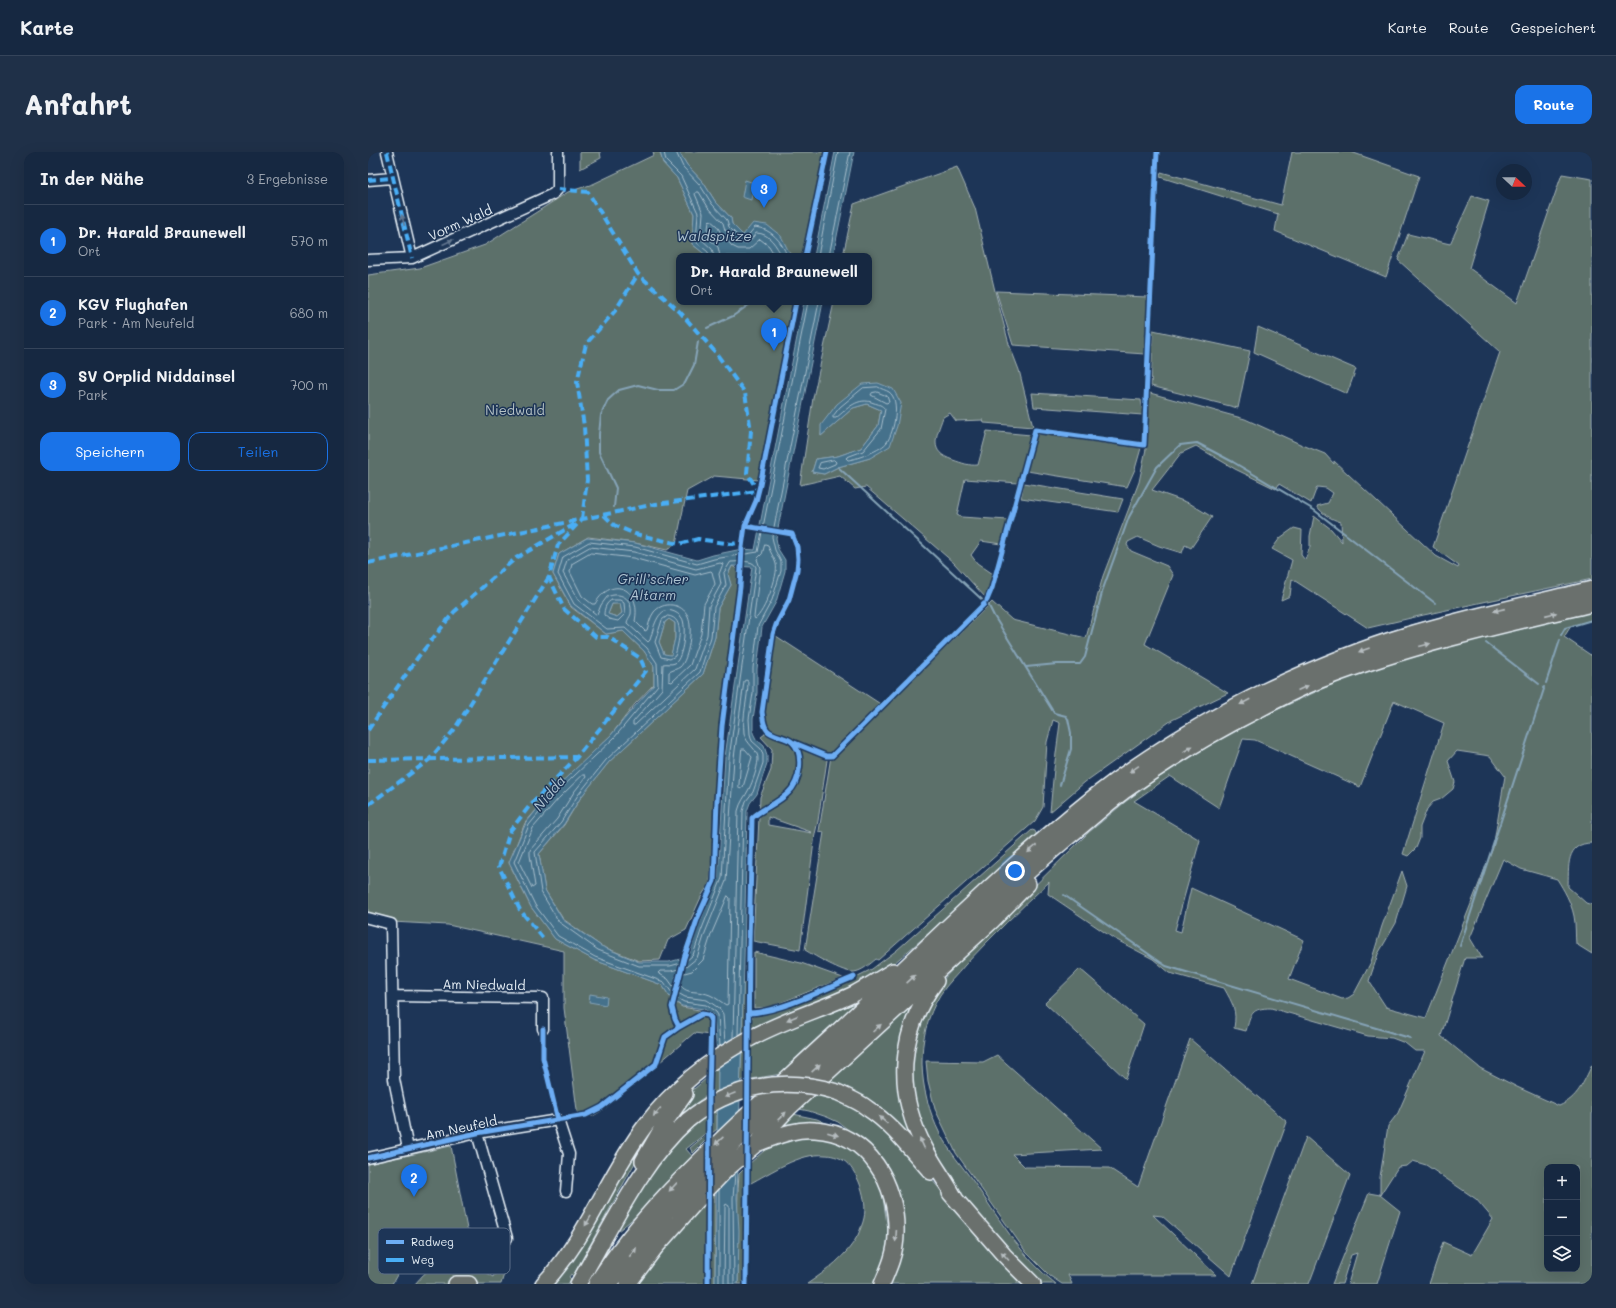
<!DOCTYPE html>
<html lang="de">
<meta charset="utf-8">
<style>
:root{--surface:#162841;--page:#1f3048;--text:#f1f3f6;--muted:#9ea6b1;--line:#35445a;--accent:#1a73e8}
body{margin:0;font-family:Mali,sans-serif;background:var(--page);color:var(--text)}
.controls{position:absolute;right:12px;bottom:12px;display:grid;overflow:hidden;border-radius:8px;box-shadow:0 4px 16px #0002}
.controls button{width:36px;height:36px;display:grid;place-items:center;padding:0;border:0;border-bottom:1px solid var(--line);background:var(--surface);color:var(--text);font:20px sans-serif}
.compass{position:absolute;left:1128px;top:12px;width:36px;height:36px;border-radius:50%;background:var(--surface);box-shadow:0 4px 16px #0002;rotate:112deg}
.you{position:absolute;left:647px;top:719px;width:14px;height:14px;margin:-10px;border:3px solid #fff;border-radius:50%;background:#1a73e8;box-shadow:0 0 0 6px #1a73e833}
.badge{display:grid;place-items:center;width:26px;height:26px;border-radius:50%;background:var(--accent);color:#fff;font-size:13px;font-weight:700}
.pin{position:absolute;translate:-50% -33px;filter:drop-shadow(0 1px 2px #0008)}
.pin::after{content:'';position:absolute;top:21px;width:14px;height:12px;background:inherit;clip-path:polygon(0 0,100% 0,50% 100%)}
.popup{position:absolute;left:308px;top:101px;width:196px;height:52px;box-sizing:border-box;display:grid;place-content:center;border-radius:8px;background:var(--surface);filter:drop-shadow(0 1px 3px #0005);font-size:13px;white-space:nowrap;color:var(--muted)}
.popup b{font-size:15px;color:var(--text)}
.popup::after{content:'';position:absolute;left:50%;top:100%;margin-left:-8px;border:8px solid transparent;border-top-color:var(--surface)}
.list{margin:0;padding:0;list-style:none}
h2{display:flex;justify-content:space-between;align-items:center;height:52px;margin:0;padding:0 16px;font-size:17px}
h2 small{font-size:13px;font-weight:400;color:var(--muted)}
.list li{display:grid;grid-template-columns:26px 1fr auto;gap:12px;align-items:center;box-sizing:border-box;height:72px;padding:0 16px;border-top:1px solid var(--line)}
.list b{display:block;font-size:15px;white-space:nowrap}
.list p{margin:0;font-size:13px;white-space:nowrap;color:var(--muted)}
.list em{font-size:13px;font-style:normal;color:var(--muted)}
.actions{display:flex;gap:8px;padding:12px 16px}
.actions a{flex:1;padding:9px 0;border:1px solid var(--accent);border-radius:12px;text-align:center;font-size:14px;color:var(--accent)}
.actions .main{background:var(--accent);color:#fff}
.icon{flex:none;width:22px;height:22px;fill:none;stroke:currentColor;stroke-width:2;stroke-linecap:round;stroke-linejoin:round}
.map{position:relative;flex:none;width:1224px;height:1132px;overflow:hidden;border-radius:12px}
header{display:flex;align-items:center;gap:24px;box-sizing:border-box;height:56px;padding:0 20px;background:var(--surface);border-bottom:1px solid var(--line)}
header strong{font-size:19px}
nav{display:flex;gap:22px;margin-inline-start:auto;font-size:14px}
.intro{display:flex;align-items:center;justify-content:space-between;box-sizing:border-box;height:96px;padding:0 24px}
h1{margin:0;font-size:28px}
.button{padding:10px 18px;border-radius:12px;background:var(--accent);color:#fff;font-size:14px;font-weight:700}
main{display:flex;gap:24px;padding:0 24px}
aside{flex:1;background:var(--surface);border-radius:12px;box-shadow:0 4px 16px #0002}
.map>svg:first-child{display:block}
.green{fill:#5b6f6b;stroke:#a2b0b2;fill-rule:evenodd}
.water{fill:#45718b;stroke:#86a4b7;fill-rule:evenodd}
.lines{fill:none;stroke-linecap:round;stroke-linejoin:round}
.shore{stroke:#a7becc;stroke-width:1}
.stream{stroke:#86a4b7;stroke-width:2}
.minor-casing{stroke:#e8f1f8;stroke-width:13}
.highway-casing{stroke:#e8f1f8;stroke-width:18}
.minor{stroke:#1d3557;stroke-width:10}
.highway{stroke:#6b706d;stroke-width:15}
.highway-bridge-casing{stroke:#e8f1f8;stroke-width:18;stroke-linecap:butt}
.highway-bridge{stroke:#6b706d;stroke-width:15}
.quiet{stroke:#49aef6;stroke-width:4;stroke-dasharray:8 4;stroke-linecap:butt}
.cycleway-casing{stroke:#1d3557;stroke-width:8}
.cycleway{stroke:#6dadf4;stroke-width:5}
.oneway{fill:#64778f}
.oneway2{fill:#b6bdc0}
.labels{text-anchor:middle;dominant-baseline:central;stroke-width:3;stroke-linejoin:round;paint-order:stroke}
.street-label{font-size:13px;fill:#e8f1f8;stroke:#1d3557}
.park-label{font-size:13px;fill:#b7c4c7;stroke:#1d3557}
.water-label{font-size:14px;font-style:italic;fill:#afc4d2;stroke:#1d3557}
.key{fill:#1d3557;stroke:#5a6d87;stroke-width:1}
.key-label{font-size:11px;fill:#e8f1f8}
</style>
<header>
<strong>Karte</strong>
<nav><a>Karte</a><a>Route</a><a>Gespeichert</a></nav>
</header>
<div class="intro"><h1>Anfahrt</h1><a class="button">Route</a></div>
<main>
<aside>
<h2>In der Nähe<small>3 Ergebnisse</small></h2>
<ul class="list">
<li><span class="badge">1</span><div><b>Dr. Harald Braunewell</b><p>Ort</p></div><em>570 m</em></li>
<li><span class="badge">2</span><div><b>KGV Flughafen</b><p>Park · Am Neufeld</p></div><em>680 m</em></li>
<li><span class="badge">3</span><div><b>SV Orplid Niddainsel</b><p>Park</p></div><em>700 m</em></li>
</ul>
<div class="actions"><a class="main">Speichern</a><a>Teilen</a></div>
</aside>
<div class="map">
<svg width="1224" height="1132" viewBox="0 0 1224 1132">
<rect width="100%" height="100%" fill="#1d3557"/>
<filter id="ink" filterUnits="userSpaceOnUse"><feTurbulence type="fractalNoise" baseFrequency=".025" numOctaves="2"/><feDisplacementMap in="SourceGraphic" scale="8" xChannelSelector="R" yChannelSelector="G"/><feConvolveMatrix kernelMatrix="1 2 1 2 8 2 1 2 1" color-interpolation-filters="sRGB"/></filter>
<g filter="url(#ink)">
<path class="green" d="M212,0H232L233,6L212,17Z
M285,0H292L295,11L309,26L326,62L324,92L339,104H311V150H425L391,328L346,324L319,339L308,392L299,398L267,391L220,385L191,402L185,422L203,455L238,482L255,479L276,499L286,514V532L267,552L243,583L183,641L157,671L141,711L163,755L187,787L226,808L294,833L304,848L314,855L337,859L342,863V883L326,881L237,957L225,964L210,966L196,856V799L80,773L24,770L0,764V123L52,116L117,93L200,40L225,32L286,3Z
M311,0H457L448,50L435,104H423V101L375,83L364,72L363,66L347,49L335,30L319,13Z
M924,0H983L1051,24L1018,125L907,79L910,62L792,25L793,20L913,53Z
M589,15L607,56L627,139L641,192L651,218L665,275L616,271L615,268L588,269L582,261L575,265C568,285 560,300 585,308C594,311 601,314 610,313L619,279L663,283L650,331L597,327L589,363L593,365L640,368L633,392L613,389L603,403L609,411L625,422L618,446L586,411L498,335L487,337L472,324L432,333L445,246L466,150H501V104H475L486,52ZM533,251L502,306L470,315L456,322L444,320L448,307L470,304L493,296L510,274L513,258L499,252L485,256L453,284L454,273L469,252Z
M1194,22L1224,27V427C1149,443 1074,458 1000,476L924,427L922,444L913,448L924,408L904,397L912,386L926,376L934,378L933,403L937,408L942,395V384L946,364L963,377L974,390L973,370C963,367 954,362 949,354L960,351L965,341L958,336L949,335L943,351L911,332L908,337L867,317L828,294L813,301L784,338L821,351L844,365L823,396L817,393L814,401L791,394L770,385L760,390L759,393L763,399L799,414L805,423L777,492L860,541L804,568L717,630L682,660L686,617L692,571L685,568L679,590L675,655L667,669L510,808L508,807C502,812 494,819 486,820C475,821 447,804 437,798L456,680L451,679L463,604H458L423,589L422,593L459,608L450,669L447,682L432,798L385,789L392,645L403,618L404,597L393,585L397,582L398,577L395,569L394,560L405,482L517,555L624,450L644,468L718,486L735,424L771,330L778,297L782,241L877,267L932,292L957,302L966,312V309L1068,404L1090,416L1091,414L1065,395L1132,200L1030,108L1040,82L1082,92L1104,44L1121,49L1101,116L1149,151ZM400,665L443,680L444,681L400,673Z
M628,139L780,145L777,202L645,193Z
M890,175L988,217L979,242L886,200Z
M785,178L882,199L870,256L783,234Z
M664,241L773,248L775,263L666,255Z
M670,282H673L773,296L767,317L759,335L659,319L667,286Z
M656,331L755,347L750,360L653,346Z
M364,414L372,418V435L359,511L354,554L342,731L334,743L318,778L300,788L292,808L271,809L233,794L195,767L177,738L171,702L196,673L213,645L241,610L335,522L347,485L350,456L363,433L360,423Z
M1224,429V431L950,509V507C974,498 999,487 1024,479C1089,459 1157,445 1224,429Z
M252,451L254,461L249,465L240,462L244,452Z
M1224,459V468L1203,474L1196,485L1224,504V691C1197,691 1201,715 1200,735L1218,751L1224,753V802L1208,792C1207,783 1208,773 1206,764C1203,750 1196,738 1189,727L1153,717L1135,707L1102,786L1114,806H1097L1073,884L1112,916L1149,935L1191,954C1210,946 1215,931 1224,913V1132H1061L1075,1090L1104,1103L1125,1067L1108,1047L1058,1013L1045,1009L1039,1014L1030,1015L1012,1043L1032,1059L1009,1132H980L989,1101L983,1103L974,1132H964L1001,1041L1012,1043V1025L1020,974L1030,961L1057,899H1047L1037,891L1024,886L1000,884L903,856C883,856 883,862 878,879L866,876C869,858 865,852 856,836L802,821L785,807L745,786L680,742L681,730C652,757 624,784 597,813C589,823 579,832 572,843C546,886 550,938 572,982C581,999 594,1014 605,1029C630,1065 653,1105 688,1132H671L618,1073L597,1047L578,1021L555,980L542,931L546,884L570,833L613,787L720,681L757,650L787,628L841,594L900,562L980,525L1040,504ZM1026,549L1076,571L1035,702L1040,704L1048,696L1052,686V675L1059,657L1065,650L1073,647L1085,637L1087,630L1080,609L1089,599L1122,604L1137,624L1125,696L1058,866L1018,855L1001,829L1010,802L1028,771L1039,734L1034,719L1014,774L1003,810L986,842L980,846L974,847L921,827L936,788L823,736L813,780L807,778L832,688L766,649L802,624L851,656L875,587L887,588L992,635ZM1179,1015H1209V1117H1179Z
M301,467L307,471V486L303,504L296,502L291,490L297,470Z
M664,678L667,679L669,684L596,751L525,812L479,840L389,876L388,874L381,877L382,869L386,863L414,856L480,829L504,817L529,798Z
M386,800L433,811L475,826L402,855L386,856Z
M712,817L776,872L758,927L677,851Z
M375,831H379V878L374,881Z
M511,831L413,922L383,927L382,893Z
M555,842L536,893L559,1006L477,937L460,930Z
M822,887L919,970L863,1124L794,1064L785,1063L848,1123H700L704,1132H694L682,1124L658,1100L588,1001L567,957L560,929L558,909L615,910L629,903L734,997L644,1002L657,1015L741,1016L770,1035Z
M379,895V927L372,929L374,899Z
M350,916V940L342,943L343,921Z
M339,926L338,944L321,956L318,962L279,1003L317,945L324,936L326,937Z
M448,941L472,949L507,968L550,1012L609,1080L607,1081L609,1083L657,1132H518L530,1060L486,982L470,970L459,965L441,959L431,957Z
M349,956V977L343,982V959Z
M339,962V980L318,997L324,1004L268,1064L243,1085L268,1043L306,988Z
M425,962L449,967L469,976L405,982Z
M283,971L287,974L205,1124L203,1122L201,1125L203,1127L200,1132H179Z
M340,981L341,985L325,1001L322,996Z
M434,984L470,988L489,1000L502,1015L514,1040L520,1078V1093L509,1132H439C457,1120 480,1103 490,1083C492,1078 495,1071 496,1066C500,1048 490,1018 475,1008C471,1005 462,1003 457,1003C433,1000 402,1021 381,1032V1012L397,998L406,992Z
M938,985L982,1023L941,1132H884Z
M83,994L99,1077L135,1094C127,1094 120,1094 113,1093C99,1091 84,1086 70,1089C49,1093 33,1114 24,1132H0V1012Z
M377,1016L376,1132H370C371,1095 368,1058 371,1022Z
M347,1042V1132H342V1047Z
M339,1052V1132H266L282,1116L279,1114L335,1053Z
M250,1089L220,1132H215L236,1101Z
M88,1107L98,1109L125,1125L127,1121L136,1122L133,1132H111L105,1128L82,1130L79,1132H47C60,1117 67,1110 88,1107Z"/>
<path class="water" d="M292,0H311L319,13L335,30L347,49L363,66L364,72L375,83L385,71L399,73L413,84L423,104H339L324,92L326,62L309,26L295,11Z
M467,0H486L465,104H446Z
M377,28L386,31L383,48L374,45Z
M436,150H455L408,386L410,397L417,408V419L408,450L394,475L389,517V541L385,567V581L388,587L396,594L399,603V611L389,642L382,651L379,659L376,812L369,1046L371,1079L370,1132H347L350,916L346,863L336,857L314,854L304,848L294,833L226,808L187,787L163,755L141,710L158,671L183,640L243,583L268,553L286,533V514L276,499L255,479L238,482L203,454L185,422L191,402L219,386L267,391L329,408L345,403L374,397L387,398ZM364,414L384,415L357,605L350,726L329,778L322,801L316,806L301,810H271L233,794L195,768L177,738L171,702L196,672L213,645L241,610L335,522L347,485L350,456L363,433L360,422ZM244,452H252L254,461L249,465L240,462ZM301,467L307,471V486L303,503L296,502L291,490L297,470Z
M510,231L525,237L533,251L529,274L522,294L502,306L470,315L456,322L444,320L448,307L470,304L493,296L510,274L513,258L499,252L485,256L453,284V273L469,252L494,232Z
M222,842L239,845L238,853L221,850Z"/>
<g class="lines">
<path class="shore" d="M296,0L298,9L313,24L330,61L328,90L340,100L341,104
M308,0L315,15L332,33L344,52L359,68L361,75L372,86H378L387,75C403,77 414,89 419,104
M346,104L344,97L333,87L335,61L327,42L328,40H331L340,55L355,71L357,78L369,90L378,91L382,89L388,81C402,81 408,94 414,104
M352,104L350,95L339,85L341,69L342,68L349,74L354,83L364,94L370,97H381L392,87L401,94L407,104
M450,104L470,0
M461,104L482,0
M510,235C513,237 518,238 521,240C533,248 526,280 519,290C514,298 489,307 480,308L478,306L479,305L495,299L513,277L517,257C514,253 510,252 506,251C490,244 479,257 468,266H465V264L472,255L495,236Z
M509,240L519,244L521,250L518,251L503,243L504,241Z
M466,308L468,310L467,312L455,317L450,316L452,311Z
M397,393L400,394C402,400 406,405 408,412C411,423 396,461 387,467L386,465L392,416L389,407L394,402Z
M222,395L266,400L328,417L352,411L355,412L351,422L353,432L341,454L339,483L327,517L267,573H265V570L294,537L295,512C299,511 303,513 307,511C315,506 319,474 314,466C312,463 308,460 304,459C289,454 285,479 282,488L280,490L259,471C259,468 262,465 263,462C265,446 252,439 239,445L233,453L229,463L210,448L195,421L199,408Z
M223,401L265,406L327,423L343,419L344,420L347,432L336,452L333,482L322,513L304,530L301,529V520C305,518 309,517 312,515C321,507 325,475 320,464C314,451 295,449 286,460C282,465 281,472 279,478L277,479L267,469C274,437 244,422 227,452H224L214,444L202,420L204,412Z
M363,410C371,410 385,407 388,415L361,606L354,726L333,779L325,803L317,810L302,814H271L230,798L191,770L173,740L167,700L193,670L210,643L238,608L332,520L343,485L346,455L358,433L356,421Z
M244,448H252L256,451L257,462L250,469L241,467L236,463C236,457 238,450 244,448Z
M300,464C318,466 310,492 307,504L302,507L293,505L287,490L294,468Z
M374,597H377L384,605L375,635L372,637L371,635Z
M215,623H217L218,625L206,640L189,667L162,698V703L167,734L164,736L151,710L165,676L190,647Z
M360,744L362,746L360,852L358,853C353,850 347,845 342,843C324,836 318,846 307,825L309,823L324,819L335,808L343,783Z
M370,883L375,659L378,649L385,640L395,611V603L393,597L384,589L382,582L381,567L385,541V516L390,474L404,448L413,419V410L407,398L404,385L451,150
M357,891L355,862L352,857L339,848L317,845L310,841L300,827L290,821L292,819H303L318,815L329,806L337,781L358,729L366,606L376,529L378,528L380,529C380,547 374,564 376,581C378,593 391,597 390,608C389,617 385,629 381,637C377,645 372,650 370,659L365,886
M352,894L350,863L348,860L338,853L316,850L307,845L296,830L227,805L190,784L167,753L146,710L161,673L186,643L246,586L290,533L289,511L279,496L257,476L239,477L206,452L190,422L195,405L221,390L267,395L329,412L346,407L390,400L440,150
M351,1132V1037
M356,1132L357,1054L358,1052L361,1054V1132
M366,1132L365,1046L367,1022"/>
<path class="stream" d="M339,176L365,164L385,150
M470,315L621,454L626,464L686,561L698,564L700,567L703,581V597L692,633
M246,355L248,336L231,300V282L233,263L240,248L251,238L270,233L290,238H306L317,231L326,213L330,190
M1193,483L1197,476L1224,468
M1118,491L1171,532
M658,515L689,512H712L717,505L735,437L761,365L789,315L812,293L829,291L865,310L946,358L1067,451
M1178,531L1192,488
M696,743L798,814L1042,886
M1092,794L1176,537L1175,536L1176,535"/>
<g class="minor-casing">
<path id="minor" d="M19,0L44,106
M0,28L24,26
M0,108L44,106L185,42L190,37V0
M0,766L23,772L26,927L40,997
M25,844L175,846V877
M109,981L139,1086
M0,1006L109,981L190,968L201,1002L198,1039"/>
</g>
<g class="highway-casing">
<path id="highway" d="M568,829C530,880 527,940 557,996C566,1014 579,1030 588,1048
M469,940C479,945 490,949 499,956C525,973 543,998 563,1020
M388,992C408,985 426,976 447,978C501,981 530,1033 528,1082C528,1100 521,1116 514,1132
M275,1009L298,969L317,942
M582,1041L636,1103L665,1132
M88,1132H101
M175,1132C219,1087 239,1024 277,974C305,937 342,907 383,886C416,868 452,858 486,842C499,835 512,827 525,819
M210,1132C243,1077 272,1011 320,968
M228,1132C268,1068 323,1016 377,965C408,937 438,908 469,880C554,801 636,717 727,644C777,605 840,567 897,539C942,518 989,498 1036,484C1098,465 1161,452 1224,437
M242,1132C308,1036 400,960 485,881C555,816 625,749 698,687C717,672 735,655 755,640C797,610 840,583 886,560C909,548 933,535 958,526C1044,493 1134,473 1224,452
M260,1132L287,1096L335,1042L358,1018L387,993L400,978L421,956L624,769L660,732"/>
</g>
<use href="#minor" class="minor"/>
<use href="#highway" class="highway"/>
<g class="highway-bridge-casing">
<path id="highway-bridge" d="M320,968C363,933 416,924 469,940"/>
</g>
<use href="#highway-bridge" class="highway-bridge"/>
<path class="quiet" d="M19,0L44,106
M0,28L24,26
M190,37L220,40L270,122L312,160L348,201L377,241L383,279L379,321L390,339
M236,363L246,373L267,382L311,392L330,387L364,392L374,390
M214,367L219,328L216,274L209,230L218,192L247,159L270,122
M0,411L288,352L390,339
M0,578L50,505L86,460L148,406L207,372
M0,608L209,605
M0,653L61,608L86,578L181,425L190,393L214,367
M175,786L152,758L131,715L142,679L163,652L209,605L278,519L272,506L240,485H228L196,457L181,425"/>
<g class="cycleway-casing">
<path id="cycleway" d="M437,104L459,0
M377,374L424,382L429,395L430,407L429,418L421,448L408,473L405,482L394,560C395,566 395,573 399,578C405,585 417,584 424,590C437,602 432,630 420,641C409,652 395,656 384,666L381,792L378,1132
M619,448L624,436L667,278L776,293L789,0
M424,590L458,604H464L616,452
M381,861C412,860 457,837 486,825
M175,877V906L190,968
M0,1006L109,981L218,963L234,955L288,912L297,885L311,875
M340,1132L341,938L343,866L340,863L334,862L311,875L307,867L304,855L316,806L330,765L346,729L349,649L354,574L372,435L374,395L377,374L388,349L392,333L428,150"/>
</g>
<use href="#cycleway" class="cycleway"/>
</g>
<defs><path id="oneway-solid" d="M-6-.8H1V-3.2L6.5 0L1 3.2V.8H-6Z"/></defs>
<g class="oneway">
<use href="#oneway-solid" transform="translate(35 68) rotate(-104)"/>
<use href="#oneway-solid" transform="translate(80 90) rotate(-24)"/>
</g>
<g class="oneway2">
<use href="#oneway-solid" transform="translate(1131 458) rotate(167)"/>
<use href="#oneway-solid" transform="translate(1183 462) rotate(-13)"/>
<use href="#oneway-solid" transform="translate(1057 493) rotate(-15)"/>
<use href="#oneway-solid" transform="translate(996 498) rotate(160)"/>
<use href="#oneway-solid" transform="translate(935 536) rotate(-24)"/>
<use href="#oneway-solid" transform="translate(877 550) rotate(152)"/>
<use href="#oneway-solid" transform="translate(820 597) rotate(-32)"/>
<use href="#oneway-solid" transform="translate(766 617) rotate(145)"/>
<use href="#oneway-solid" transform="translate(664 697) rotate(139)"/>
<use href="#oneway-solid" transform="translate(543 827) rotate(-43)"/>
<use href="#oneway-solid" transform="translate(424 866) rotate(157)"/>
<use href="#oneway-solid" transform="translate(509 876) rotate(-42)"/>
<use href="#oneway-solid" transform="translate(448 916) rotate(-43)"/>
<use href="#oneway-solid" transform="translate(362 943) rotate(158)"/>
<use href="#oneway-solid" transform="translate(289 960) rotate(130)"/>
<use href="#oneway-solid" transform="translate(414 964) rotate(-44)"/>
<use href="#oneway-solid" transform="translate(515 968) rotate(-139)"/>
<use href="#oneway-solid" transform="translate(465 982) rotate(18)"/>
<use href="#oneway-solid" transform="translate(351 989) rotate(137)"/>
<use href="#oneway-solid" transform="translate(554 991) rotate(-114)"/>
<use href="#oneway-solid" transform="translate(305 1035) rotate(133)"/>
<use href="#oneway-solid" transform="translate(220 1069) rotate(121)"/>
<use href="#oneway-solid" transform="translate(528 1084) rotate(94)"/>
<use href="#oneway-solid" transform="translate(265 1100) rotate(-52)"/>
<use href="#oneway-solid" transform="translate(637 1104) rotate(-132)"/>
</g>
</g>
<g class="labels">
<g class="street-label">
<text transform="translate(92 70) rotate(-24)">Vorm Wald</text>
<text transform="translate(116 832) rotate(1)">Am Niedwald</text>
<text transform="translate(93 975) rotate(-12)">Am Neufeld</text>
</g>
<g class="park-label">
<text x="147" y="257">Niedwald</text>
</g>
<g class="water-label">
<text x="346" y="83">Waldspitze</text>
<text x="285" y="426">Grill’scher<tspan x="285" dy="16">Altarm</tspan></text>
<text transform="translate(181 641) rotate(-50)">Nidda</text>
</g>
</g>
<rect x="10" y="1076" width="132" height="46" rx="6" class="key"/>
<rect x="18" y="1088" width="18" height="4" fill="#6dadf4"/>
<rect x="18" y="1106" width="18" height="4" fill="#49aef6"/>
<g class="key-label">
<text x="43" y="1094">Radweg</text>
<text x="43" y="1112">Weg</text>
</g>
</svg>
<div class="controls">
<button>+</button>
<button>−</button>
<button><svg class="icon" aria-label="layers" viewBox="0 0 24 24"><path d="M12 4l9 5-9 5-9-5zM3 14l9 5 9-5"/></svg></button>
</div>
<svg class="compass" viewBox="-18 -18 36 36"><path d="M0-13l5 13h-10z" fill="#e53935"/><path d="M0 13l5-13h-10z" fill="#9ea6b1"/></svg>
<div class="you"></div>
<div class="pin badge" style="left:406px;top:199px">1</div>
<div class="popup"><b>Dr. Harald Braunewell</b>Ort</div>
<div class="pin badge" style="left:46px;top:1045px">2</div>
<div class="pin badge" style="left:396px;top:56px">3</div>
</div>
</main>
